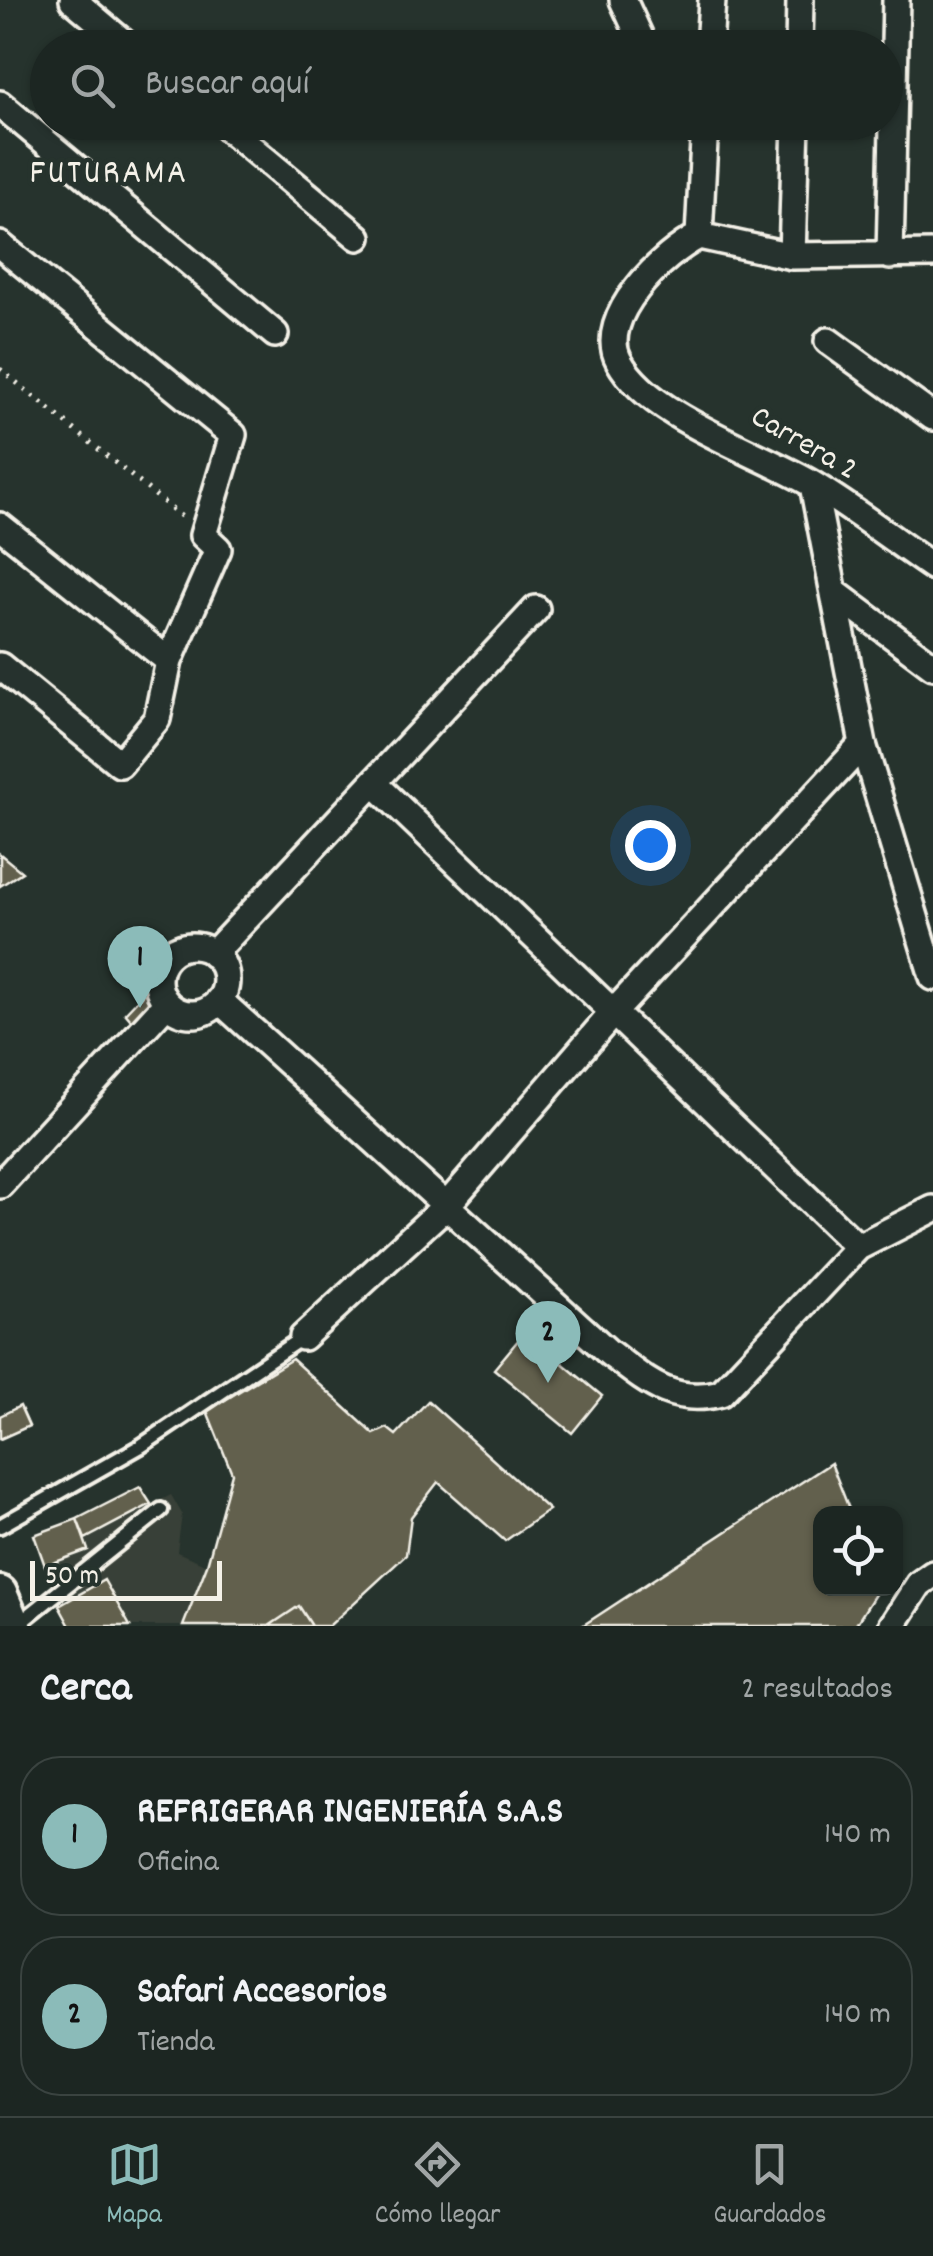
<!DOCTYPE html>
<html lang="es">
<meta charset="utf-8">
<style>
:root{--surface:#1c2622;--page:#252e2a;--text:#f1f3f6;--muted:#a0a5a5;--line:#3a4340;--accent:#8bbbb9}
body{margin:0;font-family:Dekko,sans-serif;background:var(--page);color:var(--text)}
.controls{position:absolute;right:30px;bottom:30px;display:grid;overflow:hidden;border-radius:20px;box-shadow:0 2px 8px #0004}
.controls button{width:90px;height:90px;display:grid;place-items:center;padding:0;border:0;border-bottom:2px solid var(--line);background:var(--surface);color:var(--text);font:50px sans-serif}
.scale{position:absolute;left:30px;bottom:25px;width:192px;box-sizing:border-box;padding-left:10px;border:5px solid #f4f1e8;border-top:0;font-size:28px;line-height:35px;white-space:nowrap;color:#f4f1e8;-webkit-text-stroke:8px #26332d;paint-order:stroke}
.you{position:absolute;left:650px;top:845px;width:35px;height:35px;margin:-25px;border:8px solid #fff;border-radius:50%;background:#1a73e8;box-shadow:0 0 0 15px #1a73e833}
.badge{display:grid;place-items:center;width:65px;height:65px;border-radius:50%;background:var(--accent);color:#111;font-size:32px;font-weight:700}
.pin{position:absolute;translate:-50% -82px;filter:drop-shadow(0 2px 5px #0008)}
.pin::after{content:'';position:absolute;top:52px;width:35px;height:30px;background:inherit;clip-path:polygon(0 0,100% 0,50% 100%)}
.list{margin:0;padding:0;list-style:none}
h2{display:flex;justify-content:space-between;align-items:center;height:130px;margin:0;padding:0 40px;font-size:42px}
h2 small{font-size:32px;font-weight:400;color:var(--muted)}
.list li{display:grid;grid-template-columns:65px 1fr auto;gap:30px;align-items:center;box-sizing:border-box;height:160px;margin:0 20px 20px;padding:0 20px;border:2px solid var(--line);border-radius:40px}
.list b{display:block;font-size:38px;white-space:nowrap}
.list p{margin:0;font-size:32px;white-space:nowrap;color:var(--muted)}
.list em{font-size:32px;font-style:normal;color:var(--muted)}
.icon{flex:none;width:55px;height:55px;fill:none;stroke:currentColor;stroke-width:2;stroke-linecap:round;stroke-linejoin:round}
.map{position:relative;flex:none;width:933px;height:1626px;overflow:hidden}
.search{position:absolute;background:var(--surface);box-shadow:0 2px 8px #0004;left:30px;right:30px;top:30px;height:110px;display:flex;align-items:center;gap:25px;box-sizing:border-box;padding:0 35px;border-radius:55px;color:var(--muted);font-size:38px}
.sheet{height:490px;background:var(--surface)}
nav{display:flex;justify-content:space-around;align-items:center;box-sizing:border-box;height:140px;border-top:2px solid var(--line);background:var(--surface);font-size:28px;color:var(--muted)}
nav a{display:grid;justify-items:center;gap:5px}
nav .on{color:var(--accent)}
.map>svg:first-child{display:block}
.built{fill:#384137}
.building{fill:#62614d;stroke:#f4f1e8;stroke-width:2.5}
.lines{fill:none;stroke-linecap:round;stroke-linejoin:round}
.service-casing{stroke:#f4f1e8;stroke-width:20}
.minor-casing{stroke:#f4f1e8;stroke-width:32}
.secondary-casing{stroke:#f4f1e8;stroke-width:40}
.path{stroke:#f4f1e8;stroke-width:5;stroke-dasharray:2.5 8;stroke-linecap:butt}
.service{stroke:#26332d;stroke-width:12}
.minor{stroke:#26332d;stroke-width:25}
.secondary{stroke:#26332d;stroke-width:32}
.labels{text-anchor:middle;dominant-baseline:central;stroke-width:9;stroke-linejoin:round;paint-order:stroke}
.street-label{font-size:32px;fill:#f4f1e8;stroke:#26332d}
.neighbourhood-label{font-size:35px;letter-spacing:2.5px;fill:#f4f1e8;stroke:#26332d}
</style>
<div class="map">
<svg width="933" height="1626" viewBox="0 0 933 1626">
<rect width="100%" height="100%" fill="#26332d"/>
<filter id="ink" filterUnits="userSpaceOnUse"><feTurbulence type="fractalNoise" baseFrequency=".01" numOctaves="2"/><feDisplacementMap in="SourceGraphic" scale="20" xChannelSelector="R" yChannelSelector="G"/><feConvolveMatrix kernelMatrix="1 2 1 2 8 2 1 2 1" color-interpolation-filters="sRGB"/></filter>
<g filter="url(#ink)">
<path class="built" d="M171,1495L182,1514L177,1552L207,1565L183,1626H130L103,1581L59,1606L45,1566L87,1550L85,1539Z"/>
<path class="building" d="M0,854L22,872L0,886Z
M148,989L160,1002L137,1027L125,1013Z
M525,1332L602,1396L572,1433L494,1369Z
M292,1359L374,1434L387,1428L396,1435L428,1401L549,1510L505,1541L438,1482L411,1517L406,1555L329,1626H312L299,1606L269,1626H183L207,1565L232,1473L207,1411Z
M20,1406L29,1426L0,1439V1416Z
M831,1463L851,1514H820V1588H879L855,1626H582Z
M140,1487L151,1504L85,1539L77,1519Z
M77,1519L88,1550L45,1566L34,1535Z
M104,1580L130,1626H70L59,1606Z
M299,1606L312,1626H269Z"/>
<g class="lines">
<g class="service-casing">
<path id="service" d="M0,1526L141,1446L303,1337
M16,1626L161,1510"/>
</g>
<g class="minor-casing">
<path id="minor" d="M73,0L130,48
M623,0L645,48
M709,48L712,0
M799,48L800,0
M0,104L275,334
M220,122L358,237
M699,236L705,122
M0,245L233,435L203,535L218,549L169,661L157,719L120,764L0,666
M933,254L792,256L699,236C664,253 595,318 619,361C649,417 758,452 812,484C854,509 893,540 933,567
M792,256L796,122
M890,256L896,0
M828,341L933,417
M813,485L863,744L933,977
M0,526L169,661
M834,592L933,666
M375,784L858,1247
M158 980a34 34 0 1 1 68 0a34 34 0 1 1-68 0Z
M213,954L536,609
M219,1000L608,1352C645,1380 672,1406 721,1393L858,1247L933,1209
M0,1185L167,1003
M303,1337L448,1204L612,1014L863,744
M892,1626L919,1584L933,1574"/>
</g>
<g class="secondary-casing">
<path id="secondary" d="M0,1593L14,1626"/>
</g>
<path class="path" d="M0,369L182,517"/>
<use href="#service" class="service"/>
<use href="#minor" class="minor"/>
<use href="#secondary" class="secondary"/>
</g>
</g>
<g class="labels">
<g class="street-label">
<text transform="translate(803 445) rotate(30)">Carrera 2</text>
</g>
<g class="neighbourhood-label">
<text x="109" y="175">FUTURAMA</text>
</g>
</g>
</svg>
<div class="controls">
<button><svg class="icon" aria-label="locate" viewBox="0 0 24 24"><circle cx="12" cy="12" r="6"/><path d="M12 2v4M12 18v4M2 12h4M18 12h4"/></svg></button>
</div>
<div class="scale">50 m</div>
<div class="you"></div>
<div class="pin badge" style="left:140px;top:1008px">1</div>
<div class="pin badge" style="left:548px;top:1383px">2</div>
<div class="search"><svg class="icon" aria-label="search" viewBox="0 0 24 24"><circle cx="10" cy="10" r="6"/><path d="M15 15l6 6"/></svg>Buscar aquí</div>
</div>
<section class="sheet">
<h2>Cerca<small>2 resultados</small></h2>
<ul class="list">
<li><span class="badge">1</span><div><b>REFRIGERAR INGENIERÍA S.A.S</b><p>Oficina</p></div><em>140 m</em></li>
<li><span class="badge">2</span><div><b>Safari Accesorios</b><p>Tienda</p></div><em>140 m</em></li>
</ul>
</section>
<nav>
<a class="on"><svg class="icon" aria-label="map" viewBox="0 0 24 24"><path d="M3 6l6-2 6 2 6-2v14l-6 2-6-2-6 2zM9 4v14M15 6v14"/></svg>Mapa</a>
<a><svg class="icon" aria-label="directions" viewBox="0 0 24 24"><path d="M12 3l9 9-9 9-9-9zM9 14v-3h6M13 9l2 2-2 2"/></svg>Cómo llegar</a>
<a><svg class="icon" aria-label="saved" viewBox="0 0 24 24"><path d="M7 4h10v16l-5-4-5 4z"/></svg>Guardados</a>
</nav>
